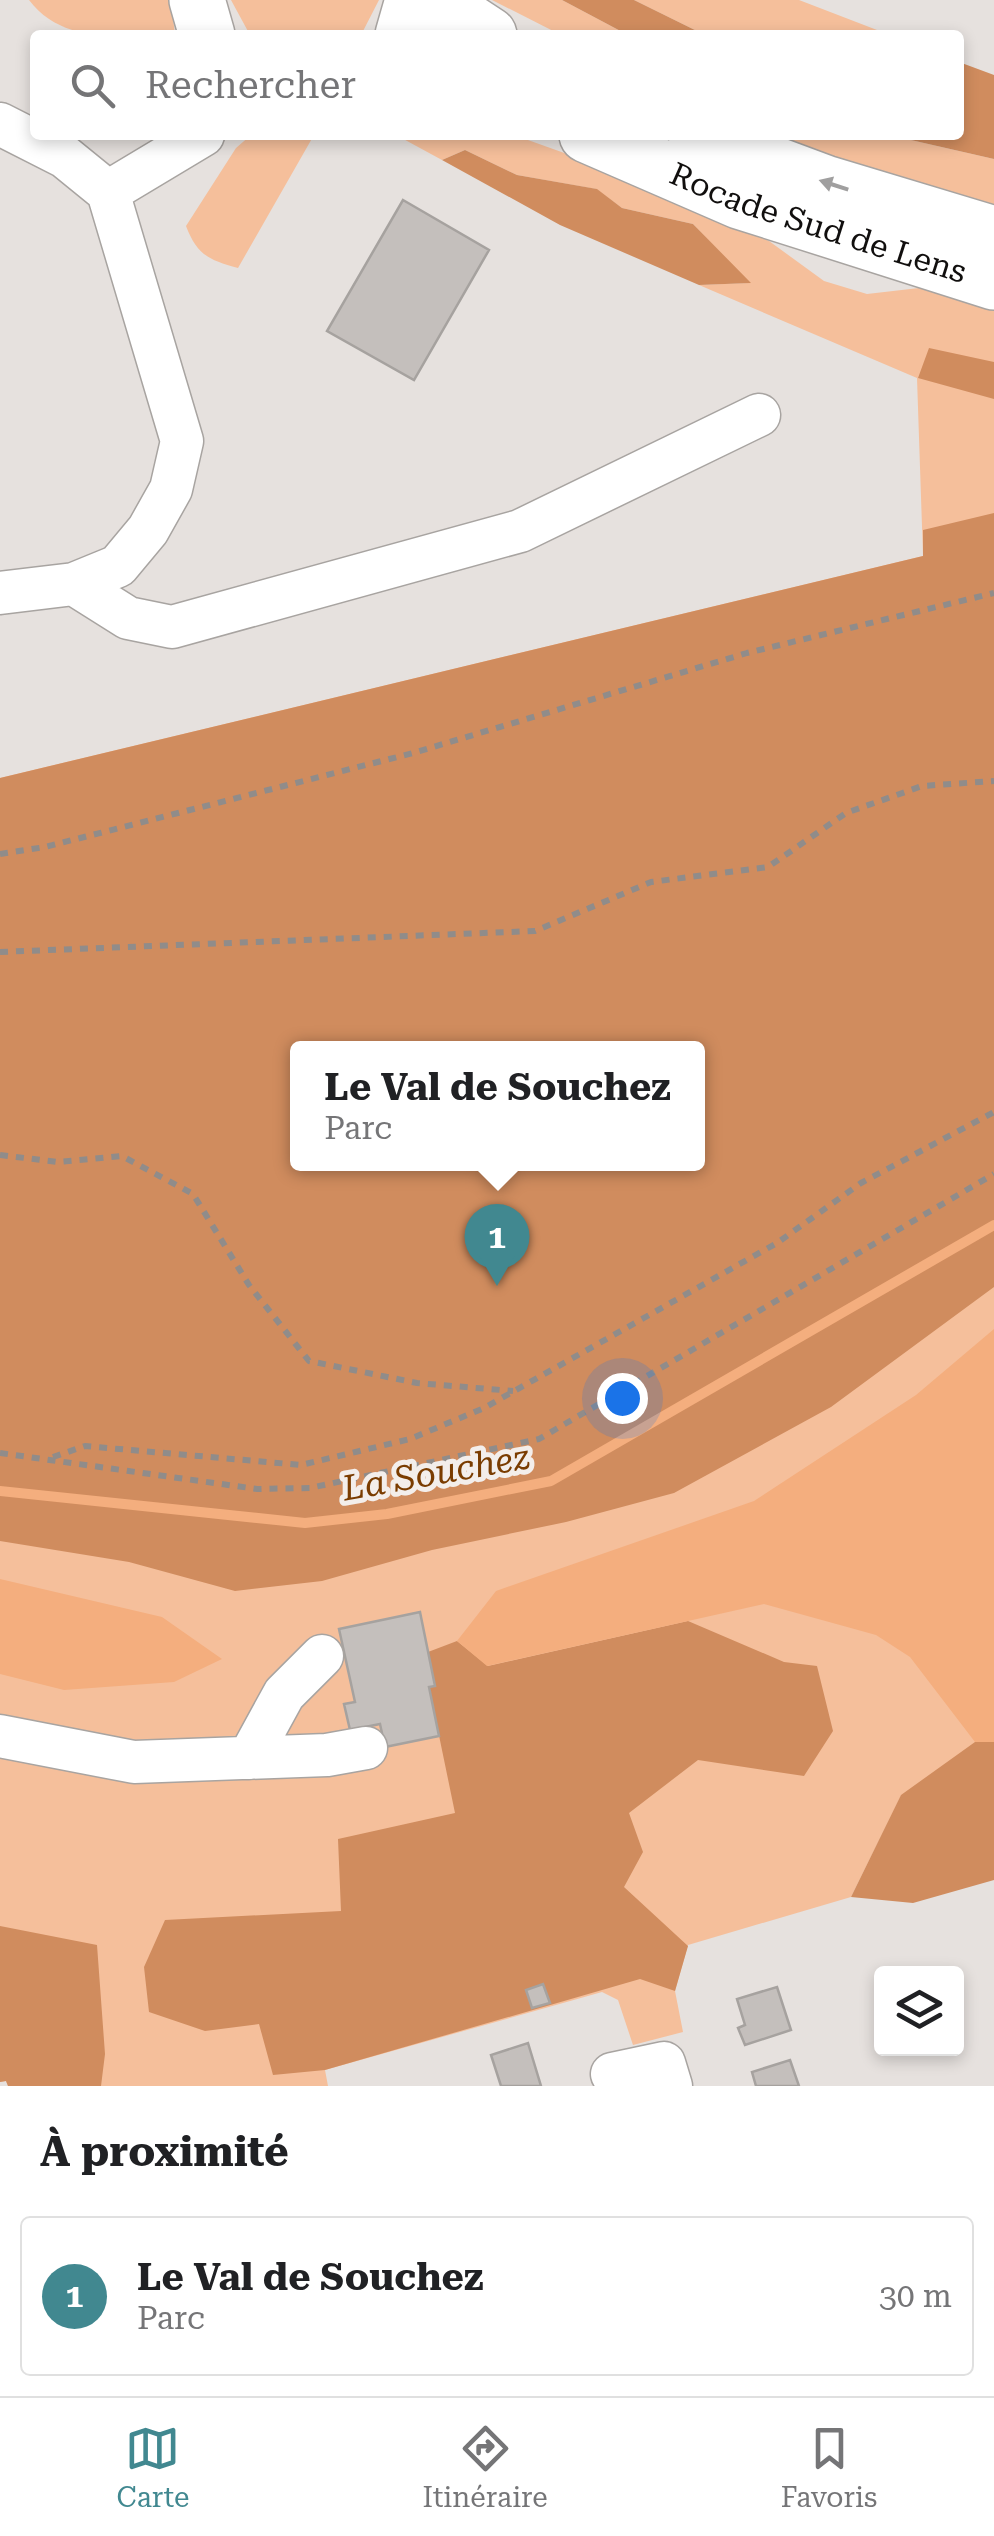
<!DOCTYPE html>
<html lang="fr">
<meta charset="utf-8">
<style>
:root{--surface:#fff;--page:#f2f2f2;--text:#202124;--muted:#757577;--line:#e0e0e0;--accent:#418890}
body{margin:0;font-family:"Roboto Serif",serif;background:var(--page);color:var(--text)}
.controls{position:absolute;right:30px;bottom:30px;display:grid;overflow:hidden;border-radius:10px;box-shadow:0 5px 15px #0003}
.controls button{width:90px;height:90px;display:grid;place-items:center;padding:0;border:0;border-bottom:2px solid var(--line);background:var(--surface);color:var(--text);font:50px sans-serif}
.you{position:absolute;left:622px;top:1398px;width:35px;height:35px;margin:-25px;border:8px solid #fff;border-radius:50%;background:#1a73e8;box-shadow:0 0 0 15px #1a73e833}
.badge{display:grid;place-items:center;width:65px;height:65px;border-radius:50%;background:var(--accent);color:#fff;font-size:32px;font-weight:700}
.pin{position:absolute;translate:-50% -82px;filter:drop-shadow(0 2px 5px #0008)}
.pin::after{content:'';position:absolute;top:52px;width:35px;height:30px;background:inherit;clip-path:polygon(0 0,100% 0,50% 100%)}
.popup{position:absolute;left:290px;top:1041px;width:415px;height:130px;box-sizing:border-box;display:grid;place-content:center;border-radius:10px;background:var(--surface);filter:drop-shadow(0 2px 8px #0005);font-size:32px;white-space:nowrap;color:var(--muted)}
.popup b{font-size:38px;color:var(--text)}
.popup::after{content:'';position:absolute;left:50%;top:100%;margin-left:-20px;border:20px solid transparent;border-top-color:var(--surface)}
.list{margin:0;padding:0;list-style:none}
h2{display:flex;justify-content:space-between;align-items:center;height:130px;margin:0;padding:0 40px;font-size:42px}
h2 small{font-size:32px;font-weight:400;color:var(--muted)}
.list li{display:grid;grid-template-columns:65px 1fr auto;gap:30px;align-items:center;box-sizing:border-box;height:160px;margin:0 20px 20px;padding:0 20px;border:2px solid var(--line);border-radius:10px}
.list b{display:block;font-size:38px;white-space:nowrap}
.list p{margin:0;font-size:32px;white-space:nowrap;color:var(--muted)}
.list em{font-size:32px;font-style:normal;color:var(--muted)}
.icon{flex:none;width:55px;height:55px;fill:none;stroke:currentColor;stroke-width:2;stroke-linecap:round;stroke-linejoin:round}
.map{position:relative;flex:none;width:994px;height:2086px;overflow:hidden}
.search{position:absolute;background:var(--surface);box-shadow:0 5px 15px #0003;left:30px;right:30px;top:30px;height:110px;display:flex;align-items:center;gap:25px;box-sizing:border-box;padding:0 35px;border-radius:10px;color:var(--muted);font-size:38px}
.sheet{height:310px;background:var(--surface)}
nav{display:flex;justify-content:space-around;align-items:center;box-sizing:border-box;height:140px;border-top:2px solid var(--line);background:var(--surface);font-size:28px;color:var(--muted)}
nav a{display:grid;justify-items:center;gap:5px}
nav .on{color:var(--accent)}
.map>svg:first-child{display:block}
.green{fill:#f5bf9b;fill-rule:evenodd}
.forest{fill:#d08c5e;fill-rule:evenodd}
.water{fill:#f4ae7e}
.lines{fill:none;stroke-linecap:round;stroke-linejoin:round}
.stream{stroke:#f4ae7e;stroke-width:10}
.building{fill:#c4bfbc;stroke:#a6a29f;stroke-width:2.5}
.minor-casing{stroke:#a8a4a1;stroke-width:45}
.highway-casing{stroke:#a8a4a1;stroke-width:58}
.path{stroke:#908c8a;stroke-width:6;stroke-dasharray:8 8;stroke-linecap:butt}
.minor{stroke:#fff;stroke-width:42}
.highway{stroke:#fff;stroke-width:55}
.oneway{fill:#a09f9f}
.labels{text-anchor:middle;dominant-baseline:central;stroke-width:10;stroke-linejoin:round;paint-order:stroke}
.street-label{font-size:32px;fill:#110f0e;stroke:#f3eeeb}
.water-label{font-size:35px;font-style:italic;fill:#7a3c00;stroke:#f3eeeb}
</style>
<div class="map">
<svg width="994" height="2086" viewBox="0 0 994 2086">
<rect width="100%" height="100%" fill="#e6e1de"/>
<path class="green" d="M29,0H171L175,35C123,35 64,46 29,0Z
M231,0H379L361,35H250Z
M492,0H562L628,35H561Z
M634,0H799L890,35H705Z
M251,135H314L238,268C209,260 197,255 186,226L236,148Z
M396,135H514L581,159L704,216L769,241L824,281L867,294L919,288L994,311V1812L901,1796L851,1897L688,1945L675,1991L683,2032L633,2045L618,2000L602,1992L325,2070L328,2086H8L6,2081L0,2082V778L923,556L917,378L699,285L749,283L693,224L622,208L596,189L517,175L465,150L442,160ZM297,1048H697V1164H297Z
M767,135H889L994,159V209L839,163Z"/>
<path class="forest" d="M562,0H634L705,35H628Z
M959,62L994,75V159L889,135H959Z
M465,150L517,175L597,189L622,208L693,224L751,283L699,285L560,225L442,160Z
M929,348L994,362V399L918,378Z
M994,513V1287L831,1407L674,1493L566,1522L432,1550L322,1581L235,1591L129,1562L0,1541V778L923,556V530ZM297,1048H697V1164H297Z
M688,1621L784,1662L817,1666L833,1731L804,1776L698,1760L629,1813L643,1852L624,1887L688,1946L675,1991L640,1979L325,2070L273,2075L259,2024L205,2031L149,2012L144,1967L165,1920L341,1911L338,1839L455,1813L429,1687L435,1685L428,1652L457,1641L488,1666Z
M975,1742H994V1880L913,1903L851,1897L901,1795Z
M0,1926L97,1945L105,2054L101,2086H8L6,2081L0,2082Z"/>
<path class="water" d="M994,1329V1742H975L910,1657L876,1635L764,1604L487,1666L457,1641L496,1591L754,1501L916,1395Z
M0,1579L162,1617L222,1659L174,1682L64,1690L0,1674Z"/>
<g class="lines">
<path class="stream" d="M0,1491L305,1523L387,1514L551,1481L994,1225"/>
</g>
<path class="building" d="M403,200L489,250L414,380L327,331Z
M420,1612L435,1686L429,1687L439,1736L385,1747L380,1724L350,1730L344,1704L355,1702L339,1629Z
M543,1984L550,2003L532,2008L526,1990Z
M777,1987L791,2030L745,2045L738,2028L745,2025L737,1999Z
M528,2043L541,2086H501L491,2055Z
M790,2060L799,2086H756L752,2072Z"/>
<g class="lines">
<g class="minor-casing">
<path id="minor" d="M0,124L65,157L108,192L182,441L171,489L148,530L118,566L74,584L0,593
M108,192L203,135
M74,584L128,618L172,627L520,531L759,415
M0,1736L134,1762L327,1755L366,1748
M249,1758L284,1694L322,1656
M612,2074L664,2063L671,2086"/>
</g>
<g class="highway-casing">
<g id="highway">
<path d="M197,0L207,35"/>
<path d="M436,0L489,35"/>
<path d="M403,35L413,0"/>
<path id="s1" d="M587,135L739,201L994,282"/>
<path d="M696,135L825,183L994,234"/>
</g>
</g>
<path class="path" d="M0,854L45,847L413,753L747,653L994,593
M0,952L535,931L651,882L768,867L846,813L922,786L994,781
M0,1155L58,1162L122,1156L193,1194L249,1285L309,1361L417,1383L513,1391
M0,1453L257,1489L310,1488L539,1439L994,1174
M53,1457L85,1446L301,1465L410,1439L484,1408L777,1243L861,1183L994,1112"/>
<use href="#minor" class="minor"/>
<use href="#highway" class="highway"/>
</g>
<defs><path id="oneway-solid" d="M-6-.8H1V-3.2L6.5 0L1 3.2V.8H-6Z" transform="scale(2.5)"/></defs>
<use class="oneway" href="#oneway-solid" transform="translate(834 185) rotate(-162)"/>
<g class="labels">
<g class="street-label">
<text stroke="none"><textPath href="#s1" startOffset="248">Rocade Sud de Lens</textPath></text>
</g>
<g class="water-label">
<text transform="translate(436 1473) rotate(-10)">La Souchez</text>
</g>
</g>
</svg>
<div class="controls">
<button><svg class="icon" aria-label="layers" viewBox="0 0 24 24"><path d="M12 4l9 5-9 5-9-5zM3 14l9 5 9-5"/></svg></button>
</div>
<div class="you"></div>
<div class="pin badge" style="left:497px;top:1286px">1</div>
<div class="popup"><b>Le Val de Souchez</b>Parc</div>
<div class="search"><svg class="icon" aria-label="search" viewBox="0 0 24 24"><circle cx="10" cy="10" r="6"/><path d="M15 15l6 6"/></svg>Rechercher</div>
</div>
<section class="sheet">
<h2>À proximité<small></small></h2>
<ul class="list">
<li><span class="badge">1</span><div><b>Le Val de Souchez</b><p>Parc</p></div><em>30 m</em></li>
</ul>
</section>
<nav>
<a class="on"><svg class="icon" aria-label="map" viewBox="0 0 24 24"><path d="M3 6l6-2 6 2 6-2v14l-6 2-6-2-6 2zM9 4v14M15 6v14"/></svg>Carte</a>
<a><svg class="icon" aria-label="directions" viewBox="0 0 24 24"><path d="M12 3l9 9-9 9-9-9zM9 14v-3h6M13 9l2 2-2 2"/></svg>Itinéraire</a>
<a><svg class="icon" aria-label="saved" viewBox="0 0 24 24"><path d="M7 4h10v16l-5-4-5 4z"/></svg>Favoris</a>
</nav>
